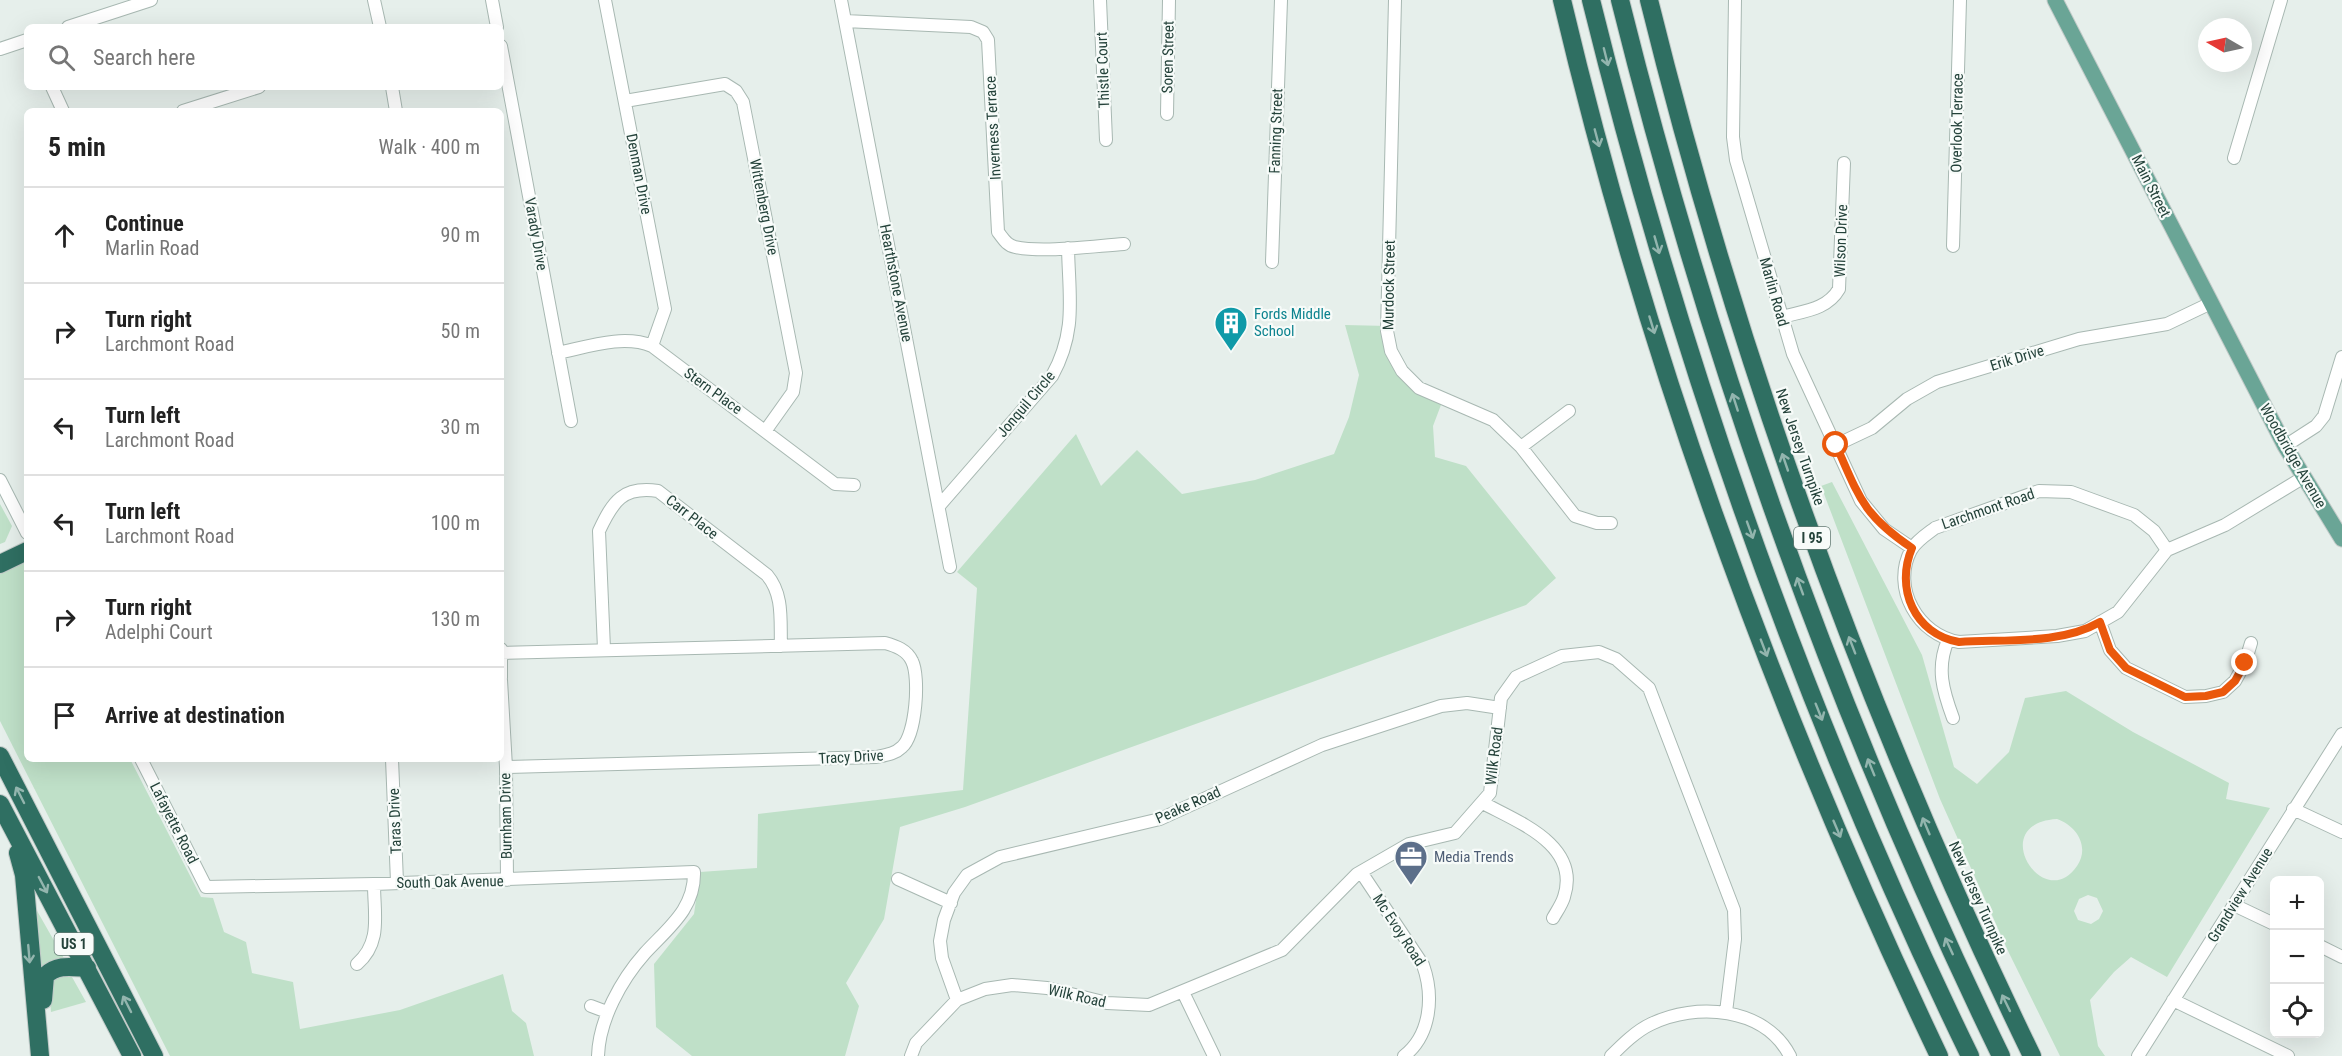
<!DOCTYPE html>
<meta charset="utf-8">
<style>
:root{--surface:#fff;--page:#f6f6f6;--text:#222;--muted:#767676;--line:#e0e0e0}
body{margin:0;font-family:"Roboto Condensed",sans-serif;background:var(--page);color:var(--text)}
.controls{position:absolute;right:18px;bottom:18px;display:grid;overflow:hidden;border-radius:9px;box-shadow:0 6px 24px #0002}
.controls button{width:54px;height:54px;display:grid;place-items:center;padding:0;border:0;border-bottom:2px solid var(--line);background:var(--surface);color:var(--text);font:30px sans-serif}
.compass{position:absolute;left:2198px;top:18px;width:54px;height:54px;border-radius:50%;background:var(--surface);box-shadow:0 6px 24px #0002;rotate:279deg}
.stop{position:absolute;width:18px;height:18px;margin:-14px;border:4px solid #ea580c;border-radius:50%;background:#fff}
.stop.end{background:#ea580c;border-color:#fff;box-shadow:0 2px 6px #0008}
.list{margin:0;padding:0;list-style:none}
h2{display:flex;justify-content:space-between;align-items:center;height:78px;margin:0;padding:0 24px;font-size:26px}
h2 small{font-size:20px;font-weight:400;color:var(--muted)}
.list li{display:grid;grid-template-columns:39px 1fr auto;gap:18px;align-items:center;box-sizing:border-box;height:96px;padding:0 24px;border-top:2px solid var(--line)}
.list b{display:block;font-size:22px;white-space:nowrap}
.list p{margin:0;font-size:20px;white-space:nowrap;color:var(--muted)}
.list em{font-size:20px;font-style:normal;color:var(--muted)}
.icon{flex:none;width:33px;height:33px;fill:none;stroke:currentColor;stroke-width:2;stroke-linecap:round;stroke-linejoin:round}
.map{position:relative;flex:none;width:2342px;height:1056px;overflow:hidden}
.search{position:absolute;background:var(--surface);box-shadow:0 6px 24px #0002;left:24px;top:24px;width:480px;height:66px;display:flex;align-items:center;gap:15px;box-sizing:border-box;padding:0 21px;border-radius:9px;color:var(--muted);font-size:22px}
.panel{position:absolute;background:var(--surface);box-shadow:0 6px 24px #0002;left:24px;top:108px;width:480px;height:654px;border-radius:9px}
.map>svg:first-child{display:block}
.green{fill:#bfe0c8;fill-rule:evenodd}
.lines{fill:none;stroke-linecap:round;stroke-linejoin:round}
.minor-casing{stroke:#a8b8b2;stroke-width:14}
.major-casing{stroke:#c2cac8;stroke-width:17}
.highway-casing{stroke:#c2cac8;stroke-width:20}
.minor{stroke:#fff;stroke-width:12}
.major{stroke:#6aa596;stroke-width:15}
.highway{stroke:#2f6f62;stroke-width:18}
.oneway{stroke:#93b5ae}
.route{stroke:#ea580c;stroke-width:8}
.labels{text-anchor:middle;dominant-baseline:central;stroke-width:4.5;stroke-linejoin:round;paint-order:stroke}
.shield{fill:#f7fbf9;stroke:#637a73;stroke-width:1.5}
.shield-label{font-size:14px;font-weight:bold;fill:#24423a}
.street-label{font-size:15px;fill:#24423a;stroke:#f7fbf9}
.culture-label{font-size:15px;fill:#0d838f;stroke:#f7fbf9;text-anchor:start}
.service-label{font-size:15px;fill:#4e5e75;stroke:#f7fbf9;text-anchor:start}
</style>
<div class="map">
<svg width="2342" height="1056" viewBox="0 0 2342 1056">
<rect width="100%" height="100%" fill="#e6efeb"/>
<path class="green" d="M1345,325L1388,326L1408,377L1444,397L1433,426L1435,457L1466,466L1556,578L1526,605L965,807L900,827L884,919L846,983L859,1006L845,1056H692L656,1027L654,964L694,914L700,872L757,868L758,814L963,790L977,588L957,572L1076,434L1101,486L1137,450L1182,494L1255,480L1334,454L1349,417L1359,375Z
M1832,482L1922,655L1954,767L1977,784L2009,752L2025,698L2066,691L2133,732L2229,783L2226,799L2270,808L2167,977L2131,957L2114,972L2090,1000L2098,1046L2105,1056H2060L2009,953L1940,799L1821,486ZM2057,819C2077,826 2090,847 2077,866C2044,915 1985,823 2057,819ZM2088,895L2097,898L2103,911L2099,919L2091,924L2078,920L2074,911L2079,899Z
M0,504L12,526L5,542L0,544Z
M19,561L27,564V759H130L201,897L213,898L224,932L246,942L252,973L293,982L300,1029L400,1010L503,974L512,1011L526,1023L534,1056H170L0,721V572Z
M32,902L65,960L51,961L37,968Z
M56,976L72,977L86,1002L51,1012L49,989Z"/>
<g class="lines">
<g class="minor-casing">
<path id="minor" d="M374,0L380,27
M492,0L497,27
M605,0L665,309L652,346
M841,0L950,567
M1100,0L1106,140
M1395,0L1387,331L1391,351L1402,371L1419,388L1493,420L1521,447L1575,516L1597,523H1611
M1735,0L1733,137L1736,160L1793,354L1861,501L1884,529L1912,548
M845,21L971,27L983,32L988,40L998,232C1003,238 1006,245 1015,247C1043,253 1094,246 1124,244
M68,27L151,0
M501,46L571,421
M0,49L27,40
M52,87L63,111
M392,87L396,111
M625,101L725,84L736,91L743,102L796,373L793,392L766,430
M183,111L259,87
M1167,114L1169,0
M2234,158L2281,0
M1953,246L1960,0
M1272,262L1281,0
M1782,317C1803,311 1827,310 1839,289L1844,163
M558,353C587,347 623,334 652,346L835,484L854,485
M1836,445L1872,428L1907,399L1937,382L2079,339L2167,324L2211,303
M2285,446L2316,426L2324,416L2342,357
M1521,447L1569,411
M0,480L27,533
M939,506L1052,376C1077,331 1069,297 1068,248
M2167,550L2154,531L2134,515L2071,492L2039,491L1935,528C1927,534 1916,541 1911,550C1891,588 1918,635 1959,642L2057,636L2085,631L2118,612L2167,550L2225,525L2304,477
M2100,622L2110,650L2126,668L2185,697L2206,696L2223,692L2235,681L2245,663L2251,643
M1948,640C1936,668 1943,691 1953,718
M501,649V678
M604,649L599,531C613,501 623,486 658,491L767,575C784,595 780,621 781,646
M501,653L885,643C896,646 907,650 912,661C920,677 916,735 902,747C895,754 886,755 876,757L506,767
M501,680L506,767L507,880
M141,759L206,887L374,884L694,872C695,909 668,928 645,953C621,980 599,1020 598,1056
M392,759L397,882
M1483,803C1518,822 1581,845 1564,897C1562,904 1557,911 1553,918
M2293,809L2342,832
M1361,872L1423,965C1434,996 1431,1035 1404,1056
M898,879L951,903
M2234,905L2274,924
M2320,946L2342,957
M357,964C382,942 374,915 374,884
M1183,992L1214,1056
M957,1000L942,958L940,941L944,920L954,893L967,875L1000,857L1160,819L1322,745L1441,706L1467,703L1500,708
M2173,1000L2288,1056
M591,1006L607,1012
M911,1056L916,1043L957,1000L985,989L1012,985L1047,988L1107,1003L1149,1005L1282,950L1357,874L1409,844L1455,833L1490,793L1501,698L1516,677L1562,656L1599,652L1616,659L1649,688L1734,910L1735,939L1726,1012
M1611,1056C1622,1045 1636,1031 1651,1024C1696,1002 1765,1007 1790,1056
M2138,1056L2342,734"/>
</g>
<g class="major-casing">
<path id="major" d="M2055,0L2285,446L2342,539"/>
</g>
<g class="highway-casing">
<path id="highway" d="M1562,0C1648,364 1778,718 1939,1056
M1591,0C1681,364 1806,719 1970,1056
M1620,0C1711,365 1837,718 2001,1056
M1649,0C1739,365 1868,718 2032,1056
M0,564L27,551
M0,756L154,1056
M0,804L132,1056
M18,853L24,875L40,1056
M43,1000L45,976C57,964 71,967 87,968"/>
</g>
<use href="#minor" class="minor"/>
<use href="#major" class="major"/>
<use href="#highway" class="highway"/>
</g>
<defs><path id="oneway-shaft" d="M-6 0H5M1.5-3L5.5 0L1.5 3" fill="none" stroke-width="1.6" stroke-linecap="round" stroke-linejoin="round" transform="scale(1.5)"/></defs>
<g class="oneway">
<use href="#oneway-shaft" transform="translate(1606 57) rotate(76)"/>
<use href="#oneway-shaft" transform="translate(1597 138) rotate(75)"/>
<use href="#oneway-shaft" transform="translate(1657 245) rotate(74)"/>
<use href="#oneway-shaft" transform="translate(1652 325) rotate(73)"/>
<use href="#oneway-shaft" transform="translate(1735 402) rotate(-108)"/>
<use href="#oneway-shaft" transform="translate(1785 462) rotate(-109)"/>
<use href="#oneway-shaft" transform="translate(1750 530) rotate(70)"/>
<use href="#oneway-shaft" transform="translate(1800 586) rotate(-110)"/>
<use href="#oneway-shaft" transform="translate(1852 645) rotate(-111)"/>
<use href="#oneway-shaft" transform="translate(1764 648) rotate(69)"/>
<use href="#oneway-shaft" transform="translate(1819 712) rotate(68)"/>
<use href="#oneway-shaft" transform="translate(1871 767) rotate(-112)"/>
<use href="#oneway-shaft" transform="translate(20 795) rotate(-117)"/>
<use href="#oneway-shaft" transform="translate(1926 826) rotate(-113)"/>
<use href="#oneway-shaft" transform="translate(1837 829) rotate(67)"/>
<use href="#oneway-shaft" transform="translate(43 885) rotate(62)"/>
<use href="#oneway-shaft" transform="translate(1949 946) rotate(-115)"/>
<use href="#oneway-shaft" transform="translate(29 954) rotate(85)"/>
<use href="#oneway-shaft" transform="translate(2006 1003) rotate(-116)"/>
<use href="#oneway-shaft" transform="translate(127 1004) rotate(-117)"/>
</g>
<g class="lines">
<path class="route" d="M1836,445C1859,497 1863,515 1912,548C1895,588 1914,634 1959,642C2004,639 2060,645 2100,622L2110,650L2126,668L2185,697L2206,696L2223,692L2235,681L2245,663"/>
</g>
<defs>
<g id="building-pin" transform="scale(1.725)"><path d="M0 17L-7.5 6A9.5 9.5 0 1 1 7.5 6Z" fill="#0f9aa8" stroke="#f7fbf9"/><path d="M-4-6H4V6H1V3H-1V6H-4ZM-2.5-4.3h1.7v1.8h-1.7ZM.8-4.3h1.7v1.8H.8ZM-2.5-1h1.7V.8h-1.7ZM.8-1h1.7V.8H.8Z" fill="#fff"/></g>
<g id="office-pin" transform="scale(1.725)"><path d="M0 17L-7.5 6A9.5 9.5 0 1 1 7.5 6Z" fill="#5c6f8a" stroke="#f7fbf9"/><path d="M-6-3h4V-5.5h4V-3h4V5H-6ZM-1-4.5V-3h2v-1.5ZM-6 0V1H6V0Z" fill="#fff"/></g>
</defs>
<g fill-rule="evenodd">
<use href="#building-pin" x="1231" y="323"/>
<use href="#office-pin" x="1411" y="857"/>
</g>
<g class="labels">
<g class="shield">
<rect x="1794" y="527" width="36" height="22" rx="4.5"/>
<rect x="54.5" y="933" width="39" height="22" rx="4.5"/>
</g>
<g class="shield-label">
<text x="1812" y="538">I 95</text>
<text x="74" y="944">US 1</text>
</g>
<g class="street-label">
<text transform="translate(1168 57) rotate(-89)">Soren Street</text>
<text transform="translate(1103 70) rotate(-92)">Thistle Court</text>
<text transform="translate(1957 123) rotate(-89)">Overlook Terrace</text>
<text transform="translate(993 128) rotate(-93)">Inverness Terrace</text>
<text transform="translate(1276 131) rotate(-88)">Fanning Street</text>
<text transform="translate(639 174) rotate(79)">Denman Drive</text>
<text transform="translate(2151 186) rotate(63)">Main Street</text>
<text transform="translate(764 207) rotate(79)">Wittenberg Drive</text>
<text transform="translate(536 234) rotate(80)">Varady Drive</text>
<text transform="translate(1841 241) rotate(-88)">Wilson Drive</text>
<text transform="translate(896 283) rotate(79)">Hearthstone Avenue</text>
<text transform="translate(1389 285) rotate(-89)">Murdock Street</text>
<text transform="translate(1774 292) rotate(74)">Marlin Road</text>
<text transform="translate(2017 358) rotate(-17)">Erik Drive</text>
<text transform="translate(713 391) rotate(36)">Stern Place</text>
<text transform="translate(1026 404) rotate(-50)">Jonquil Circle</text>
<text transform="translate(1800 447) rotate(71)">New Jersey Turnpike</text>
<text transform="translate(2293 456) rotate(60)">Woodbridge Avenue</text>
<text transform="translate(1988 509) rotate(-19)">Larchmont Road</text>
<text transform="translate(692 517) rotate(38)">Carr Place</text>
<text transform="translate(1494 756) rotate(-83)">Wilk Road</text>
<text transform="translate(851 757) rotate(-3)">Tracy Drive</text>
<text transform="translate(1188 805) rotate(-24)">Peake Road</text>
<text transform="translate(506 816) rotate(-91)">Burnham Drive</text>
<text transform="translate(395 821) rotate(-92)">Taras Drive</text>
<text transform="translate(174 823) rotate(63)">Lafayette Road</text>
<text transform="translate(450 882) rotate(-1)">South Oak Avenue</text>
<text transform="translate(2240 895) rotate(-58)">Grandview Avenue</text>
<text transform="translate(1978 898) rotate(66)">New Jersey Turnpike</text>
<text transform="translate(1399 930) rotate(57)">Mc Evoy Road</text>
<text transform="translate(1077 996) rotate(13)">Wilk Road</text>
</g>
<g class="culture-label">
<text x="1254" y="314">Fords Middle<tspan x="1254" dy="17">School</tspan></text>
</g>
<g class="service-label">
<text x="1434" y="857">Media Trends</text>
</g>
</g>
</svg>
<div class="controls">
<button>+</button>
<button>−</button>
<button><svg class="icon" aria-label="locate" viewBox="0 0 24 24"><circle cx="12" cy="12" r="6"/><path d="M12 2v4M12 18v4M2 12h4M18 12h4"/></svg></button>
</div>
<svg class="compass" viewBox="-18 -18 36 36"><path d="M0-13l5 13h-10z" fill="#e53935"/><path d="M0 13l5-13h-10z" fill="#767676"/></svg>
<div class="stop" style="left:1836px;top:445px"></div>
<div class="stop end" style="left:2245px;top:663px"></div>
<div class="search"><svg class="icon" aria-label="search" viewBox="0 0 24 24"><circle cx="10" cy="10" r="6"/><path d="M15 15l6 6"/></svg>Search here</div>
<section class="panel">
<h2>5 min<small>Walk · 400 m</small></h2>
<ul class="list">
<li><svg class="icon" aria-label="ahead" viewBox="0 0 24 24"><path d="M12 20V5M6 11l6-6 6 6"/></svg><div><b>Continue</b><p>Marlin Road</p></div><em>90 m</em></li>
<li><svg class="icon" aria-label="right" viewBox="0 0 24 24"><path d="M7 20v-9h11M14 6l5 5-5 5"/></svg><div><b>Turn right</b><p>Larchmont Road</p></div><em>50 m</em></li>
<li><svg class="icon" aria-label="left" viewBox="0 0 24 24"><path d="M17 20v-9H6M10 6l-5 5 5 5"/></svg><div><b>Turn left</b><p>Larchmont Road</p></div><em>30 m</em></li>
<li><svg class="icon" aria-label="left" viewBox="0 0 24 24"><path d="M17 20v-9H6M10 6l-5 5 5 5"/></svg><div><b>Turn left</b><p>Larchmont Road</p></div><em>100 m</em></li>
<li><svg class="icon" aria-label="right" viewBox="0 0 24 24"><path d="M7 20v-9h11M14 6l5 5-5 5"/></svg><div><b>Turn right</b><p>Adelphi Court</p></div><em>130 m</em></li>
<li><svg class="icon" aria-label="arrive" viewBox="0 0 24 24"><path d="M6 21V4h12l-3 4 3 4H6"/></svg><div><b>Arrive at destination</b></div></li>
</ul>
</section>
</div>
